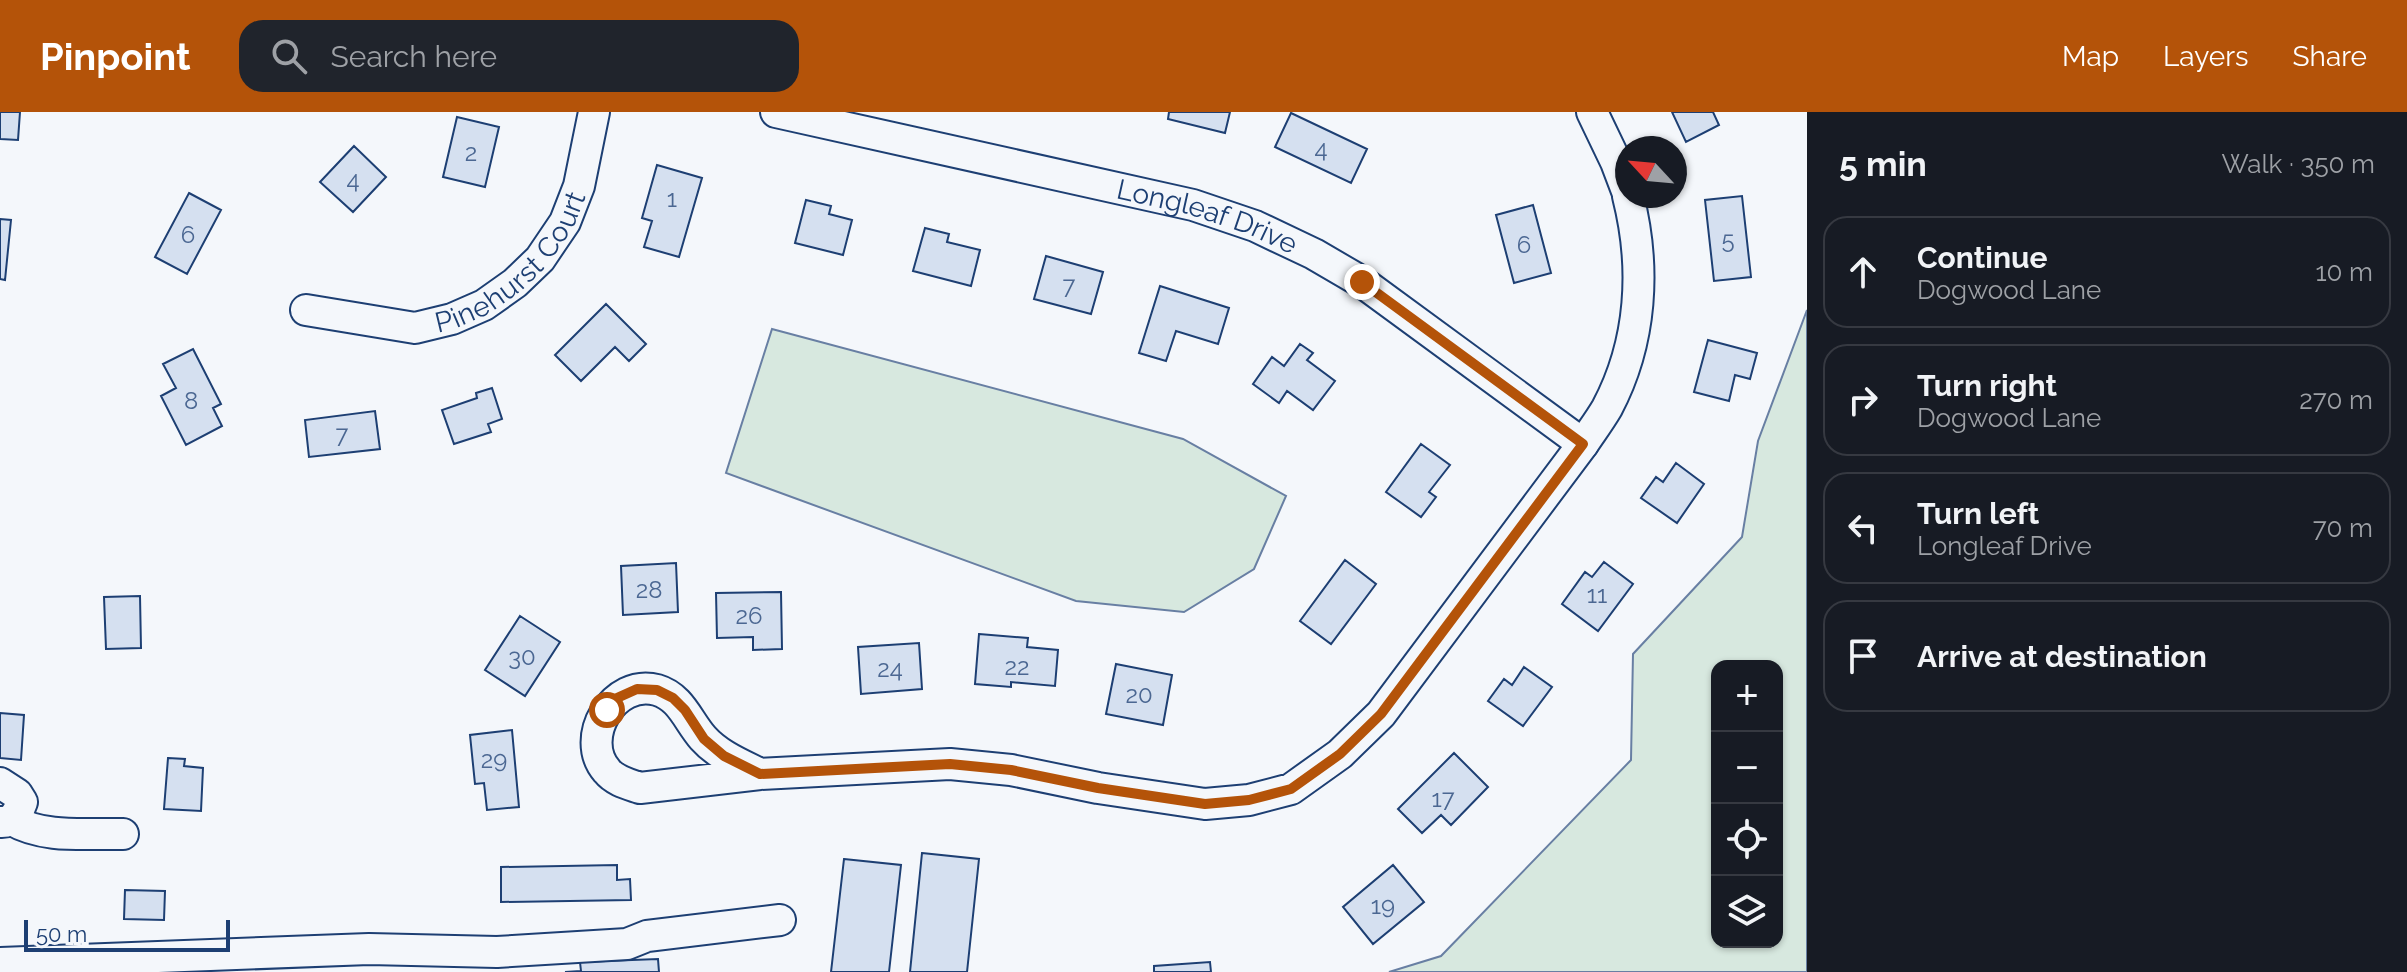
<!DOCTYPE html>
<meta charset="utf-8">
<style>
:root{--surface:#171b24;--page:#20242c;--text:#f1f3f6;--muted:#9ea1a6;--line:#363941;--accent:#b45309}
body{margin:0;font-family:Raleway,sans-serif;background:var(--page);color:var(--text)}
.controls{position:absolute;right:24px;bottom:24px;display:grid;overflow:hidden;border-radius:16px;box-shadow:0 2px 6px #0004}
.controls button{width:72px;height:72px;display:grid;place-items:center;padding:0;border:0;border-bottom:2px solid var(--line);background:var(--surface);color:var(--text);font:40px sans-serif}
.compass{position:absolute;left:1615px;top:24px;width:72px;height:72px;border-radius:50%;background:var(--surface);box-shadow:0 2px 6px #0004;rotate:296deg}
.scale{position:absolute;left:24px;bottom:20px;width:206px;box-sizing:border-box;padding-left:8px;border:4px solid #1d3f73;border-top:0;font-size:22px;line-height:28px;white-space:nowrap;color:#1d3f73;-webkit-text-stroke:6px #f4f7fb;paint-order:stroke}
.stop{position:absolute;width:24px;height:24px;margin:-18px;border:6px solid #b45309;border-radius:50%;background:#fff}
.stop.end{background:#b45309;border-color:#fff;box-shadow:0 2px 8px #0008}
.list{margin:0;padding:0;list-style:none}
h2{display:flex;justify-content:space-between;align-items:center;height:104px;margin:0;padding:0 32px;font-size:34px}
h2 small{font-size:26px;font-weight:400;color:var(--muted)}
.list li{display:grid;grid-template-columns:52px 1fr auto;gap:24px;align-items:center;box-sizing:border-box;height:112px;margin:0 16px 16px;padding:0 16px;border:2px solid var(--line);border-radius:24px}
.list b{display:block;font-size:30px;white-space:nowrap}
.list p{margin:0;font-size:26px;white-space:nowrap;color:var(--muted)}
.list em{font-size:26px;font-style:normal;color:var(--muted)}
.icon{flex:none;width:44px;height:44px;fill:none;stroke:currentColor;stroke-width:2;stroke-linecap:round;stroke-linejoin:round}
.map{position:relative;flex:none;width:1807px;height:860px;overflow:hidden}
header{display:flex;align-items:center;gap:48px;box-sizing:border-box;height:112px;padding:0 40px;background:var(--accent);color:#fff}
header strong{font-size:38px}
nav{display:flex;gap:44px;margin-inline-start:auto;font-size:28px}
.search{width:560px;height:72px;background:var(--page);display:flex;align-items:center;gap:20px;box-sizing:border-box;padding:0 28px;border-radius:24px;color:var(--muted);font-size:30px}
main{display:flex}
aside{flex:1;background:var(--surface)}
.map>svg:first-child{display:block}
.green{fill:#d7e8df;stroke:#687fa3;stroke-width:2;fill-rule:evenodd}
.building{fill:#d5e0f0;stroke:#1d3f73;stroke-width:2}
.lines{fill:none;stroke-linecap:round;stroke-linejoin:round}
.minor-casing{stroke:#1d3f73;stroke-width:34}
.minor{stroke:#f4f7fb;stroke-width:30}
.route{stroke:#b45309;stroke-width:10}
.labels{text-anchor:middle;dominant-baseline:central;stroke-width:6;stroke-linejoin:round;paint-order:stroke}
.number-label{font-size:24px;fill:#4b6792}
.street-label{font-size:28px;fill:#1d3f73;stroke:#f4f7fb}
</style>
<header>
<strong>Pinpoint</strong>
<div class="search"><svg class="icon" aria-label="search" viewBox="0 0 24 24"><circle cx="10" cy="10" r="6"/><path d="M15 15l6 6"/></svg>Search here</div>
<nav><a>Map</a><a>Layers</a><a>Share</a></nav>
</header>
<main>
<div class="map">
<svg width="1807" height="860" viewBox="0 0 1807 860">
<rect width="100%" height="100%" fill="#f4f7fb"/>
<path class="green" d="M1807,198V860H1389L1441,844L1631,648L1633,542L1742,425L1758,329ZM1717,554H1777V830H1717Z
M772,217L1183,327L1286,384L1254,457L1184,500L1076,489L726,361Z"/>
<path class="building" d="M0,0H20L18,28L0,27Z
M1169,0H1230L1225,21L1168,7Z
M1672,0H1713L1719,13L1686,30Z
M1291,1L1367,37L1351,71L1275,35Z
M457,5L499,15L485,75L443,65Z
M354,34L386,65L353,100L320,70Z
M657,53L702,66L679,145L644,135L652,109L642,106Z
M189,81L221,98L187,162L155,145Z
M1742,84L1751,165L1714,169L1705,88Z
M806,88L831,94L829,102L852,108L843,143L795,131Z
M1533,93L1551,161L1514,171L1496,103Z
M0,107L11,108L5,168L0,167Z
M925,116L949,122L947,130L980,138L971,174L913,159Z
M1046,144L1103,160L1091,202L1034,187Z
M1160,174L1229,196L1218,232L1176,219L1166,249L1139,241Z
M606,192L646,232L629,249L615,235L581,269L555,243Z
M1708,228L1757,241L1750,267L1735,263L1729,289L1694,280Z
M1300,232L1313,241L1307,248L1335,269L1313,298L1287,279L1279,291L1253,272L1272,245L1284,254Z
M193,237L221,292L213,296L222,314L186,333L161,284L176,276L163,252Z
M492,276L502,307L488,312L491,320L454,332L442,298L477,286L476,281Z
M375,299L380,337L309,345L305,308Z
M1421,332L1450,353L1429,380L1436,385L1421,405L1386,380Z
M1676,351L1704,372L1677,411L1641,386L1656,365L1663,370Z
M1345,448L1376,472L1331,532L1300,509Z
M1604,450L1633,472L1598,519L1562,492L1585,460L1592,465Z
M676,451L678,500L623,503L621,454Z
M781,480L782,537L753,538V525L717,526L716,481Z
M140,484L141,536L106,537L104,485Z
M520,504L560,530L525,584L485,558Z
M979,522L1028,526L1027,535L1058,538L1055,574L1011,570V575L975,572Z
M919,531L922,577L861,582L858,535Z
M1116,552L1172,563L1163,613L1106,602Z
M1524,555L1552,575L1523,614L1488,589L1504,567L1512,573Z
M0,601L24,603L21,648L0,646Z
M512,618L519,695L487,698L484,671L475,672L470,623Z
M1454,641L1488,675L1451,713L1441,703L1422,721L1398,697Z
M168,646L185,647L184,654L203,656L201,699L164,697Z
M922,741L979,747L967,860H910Z
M844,747L901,753L889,860H831Z
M617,753V768L630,767L631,788L501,790V755Z
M1393,753L1424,790L1373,832L1343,795Z
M125,778L165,779L164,808L124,807Z
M658,847L659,860H565L581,859L580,850Z
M1210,850L1211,860H1154V854Z"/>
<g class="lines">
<g class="minor-casing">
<g id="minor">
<path id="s1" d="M776,0L1193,93L1255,114L1314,142L1362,170L1583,332"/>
<path d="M1592,0L1616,50L1627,79"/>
<path id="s2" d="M306,198L415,216L452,207L484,193L515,171L540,147L565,110L579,74L594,0"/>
<path d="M760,662C740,652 718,643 703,626C688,609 681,585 657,578C614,566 578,626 607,659C615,669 628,672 640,676L760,662L950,652L1011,658L1098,676L1205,692L1249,688L1291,677L1340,642L1381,602L1583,332C1591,320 1600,308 1607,296C1642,230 1646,155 1628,84"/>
<path d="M0,671L17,682L22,690C18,701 13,711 0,710"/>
<path d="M12,708C44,727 87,721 123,722"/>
<path d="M0,851L369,837L497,840L627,832L647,824L780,808"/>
</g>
</g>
<use href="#minor" class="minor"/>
</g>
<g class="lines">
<path class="route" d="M607,598L617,586L637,577L657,578L673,586L685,598L704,627L724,644L760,662L950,652L1011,658L1098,676L1205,692L1249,688L1291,677L1340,642L1381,602L1583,332L1362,170"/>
</g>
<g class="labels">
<g class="number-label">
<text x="1321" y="36">4</text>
<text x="471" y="40">2</text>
<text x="353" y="67">4</text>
<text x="672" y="86">1</text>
<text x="188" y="122">6</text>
<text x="1728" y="127">5</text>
<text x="1524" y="132">6</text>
<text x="1069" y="173">7</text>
<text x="191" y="288">8</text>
<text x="342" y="322">7</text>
<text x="649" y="477">28</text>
<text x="1597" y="482">11</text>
<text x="749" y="503">26</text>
<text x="522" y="544">30</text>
<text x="1017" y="554">22</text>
<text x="890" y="556">24</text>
<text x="1139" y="582">20</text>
<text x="494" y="647">29</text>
<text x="1443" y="686">17</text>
<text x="1383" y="793">19</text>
</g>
<g class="street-label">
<text stroke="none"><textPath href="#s1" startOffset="444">Longleaf Drive</textPath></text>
<text stroke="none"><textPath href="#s2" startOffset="232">Pinehurst Court</textPath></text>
</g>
</g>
</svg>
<div class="controls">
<button>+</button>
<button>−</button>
<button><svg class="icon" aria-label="locate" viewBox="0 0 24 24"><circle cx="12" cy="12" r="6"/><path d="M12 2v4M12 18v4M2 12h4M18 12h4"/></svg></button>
<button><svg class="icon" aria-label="layers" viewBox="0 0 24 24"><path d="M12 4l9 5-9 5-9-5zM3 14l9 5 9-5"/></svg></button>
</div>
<svg class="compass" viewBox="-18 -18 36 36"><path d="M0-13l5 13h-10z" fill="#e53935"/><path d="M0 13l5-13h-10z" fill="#9ea1a6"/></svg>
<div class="scale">50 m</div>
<div class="stop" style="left:607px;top:598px"></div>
<div class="stop end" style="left:1362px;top:170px"></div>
</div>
<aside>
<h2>5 min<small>Walk · 350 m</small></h2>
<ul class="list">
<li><svg class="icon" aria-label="ahead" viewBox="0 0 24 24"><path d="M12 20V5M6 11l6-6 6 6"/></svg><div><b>Continue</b><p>Dogwood Lane</p></div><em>10 m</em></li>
<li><svg class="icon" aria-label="right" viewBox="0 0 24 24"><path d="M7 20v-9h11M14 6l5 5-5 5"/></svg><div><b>Turn right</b><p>Dogwood Lane</p></div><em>270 m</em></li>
<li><svg class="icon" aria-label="left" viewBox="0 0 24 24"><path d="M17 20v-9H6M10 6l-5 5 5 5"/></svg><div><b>Turn left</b><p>Longleaf Drive</p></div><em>70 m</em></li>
<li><svg class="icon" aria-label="arrive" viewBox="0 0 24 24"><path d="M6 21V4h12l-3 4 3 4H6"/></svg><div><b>Arrive at destination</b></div></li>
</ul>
</aside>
</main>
